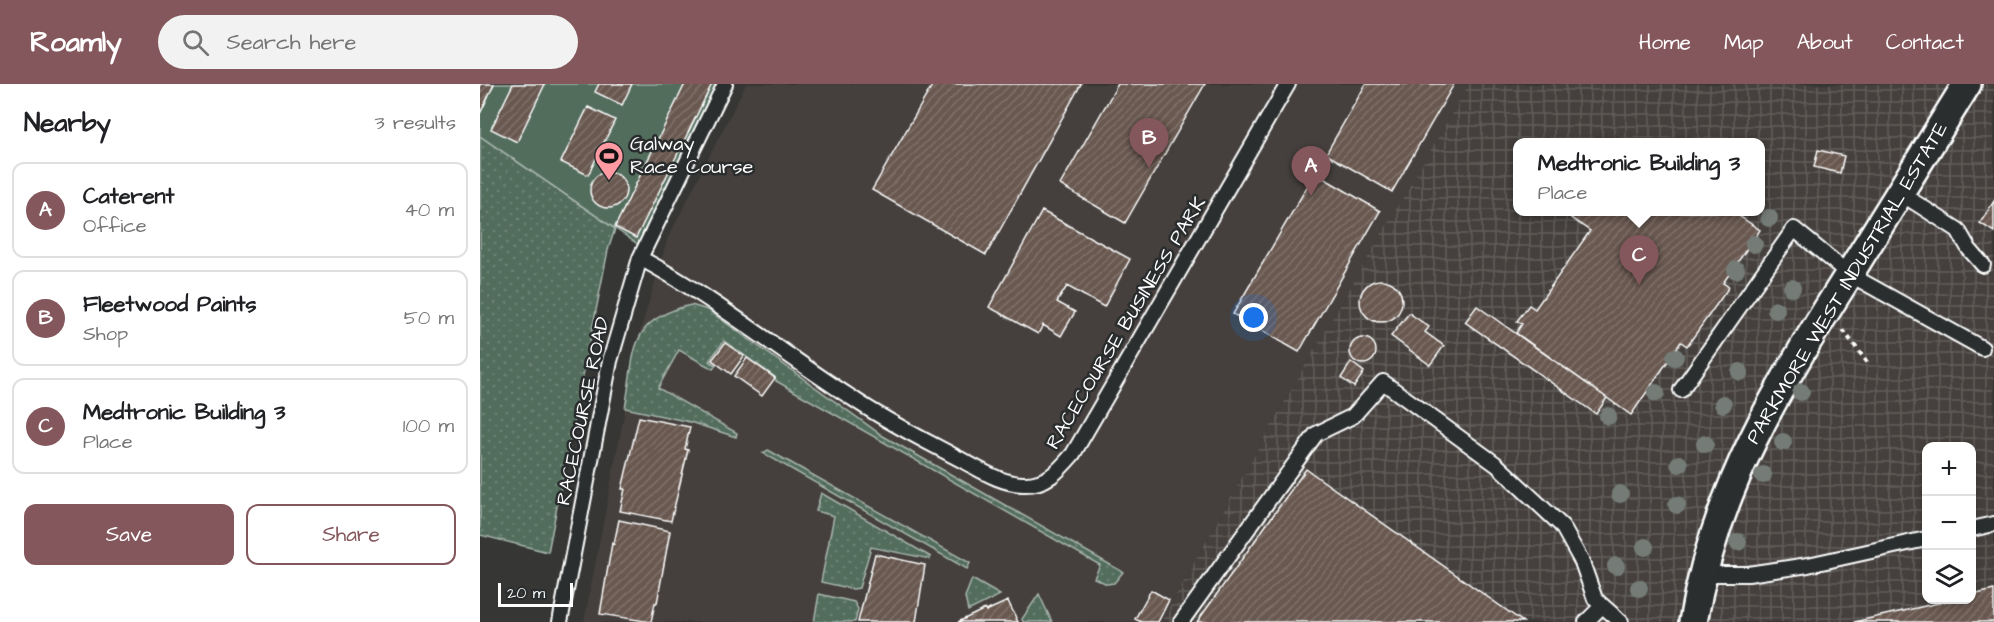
<!DOCTYPE html>
<meta charset="utf-8">
<style>
:root{--surface:#fff;--page:#f2f2f2;--text:#202124;--muted:#757577;--line:#e0e0e0;--accent:#84575d}
body{margin:0;font-family:"Architects Daughter",sans-serif;background:var(--page);color:var(--text)}
.controls{position:absolute;right:18px;bottom:18px;display:grid;overflow:hidden;border-radius:12px;box-shadow:0 3px 9px #0003}
.controls button{width:54px;height:54px;display:grid;place-items:center;padding:0;border:0;border-bottom:2px solid var(--line);background:var(--surface);color:var(--text);font:30px sans-serif}
.scale{position:absolute;left:18px;bottom:15px;width:75px;box-sizing:border-box;padding-left:6px;border:3px solid #fff;border-top:0;font-size:16px;line-height:21px;white-space:nowrap;color:#fff;-webkit-text-stroke:4px #2a2d2e;paint-order:stroke}
.you{position:absolute;left:774px;top:234px;width:21px;height:21px;margin:-15px;border:4px solid #fff;border-radius:50%;background:#1a73e8;box-shadow:0 0 0 9px #1a73e833}
.badge{display:grid;place-items:center;width:39px;height:39px;border-radius:50%;background:var(--accent);color:#fff;font-size:20px;font-weight:700}
.pin{position:absolute;translate:-50% -50px;filter:drop-shadow(0 2px 3px #0008)}
.pin::after{content:'';position:absolute;top:32px;width:21px;height:18px;background:inherit;clip-path:polygon(0 0,100% 0,50% 100%)}
.popup{position:absolute;left:1033px;top:54px;width:252px;height:78px;box-sizing:border-box;display:grid;place-content:center;border-radius:12px;background:var(--surface);filter:drop-shadow(0 2px 4px #0005);font-size:20px;white-space:nowrap;color:var(--muted)}
.popup b{font-size:22px;color:var(--text)}
.popup::after{content:'';position:absolute;left:50%;top:100%;margin-left:-12px;border:12px solid transparent;border-top-color:var(--surface)}
.list{margin:0;padding:0;list-style:none}
h2{display:flex;justify-content:space-between;align-items:center;height:78px;margin:0;padding:0 24px;font-size:26px}
h2 small{font-size:20px;font-weight:400;color:var(--muted)}
.list li{display:grid;grid-template-columns:39px 1fr auto;gap:18px;align-items:center;box-sizing:border-box;height:96px;margin:0 12px 12px;padding:0 12px;border:2px solid var(--line);border-radius:12px}
.list b{display:block;font-size:22px;white-space:nowrap}
.list p{margin:0;font-size:20px;white-space:nowrap;color:var(--muted)}
.list em{font-size:20px;font-style:normal;color:var(--muted)}
.actions{display:flex;gap:12px;padding:18px 24px}
.actions a{flex:1;padding:14px 0;border:2px solid var(--accent);border-radius:12px;text-align:center;font-size:21px;color:var(--accent)}
.actions .main{background:var(--accent);color:#fff}
.icon{flex:none;width:33px;height:33px;fill:none;stroke:currentColor;stroke-width:2;stroke-linecap:round;stroke-linejoin:round}
.map{position:relative;flex:none;width:1514px;height:538px;overflow:hidden}
header{display:flex;align-items:center;gap:36px;box-sizing:border-box;height:84px;padding:0 30px;background:var(--accent);color:#fff}
header strong{font-size:28px}
nav{display:flex;gap:33px;margin-inline-start:auto;font-size:21px}
.search{width:420px;height:54px;background:var(--page);display:flex;align-items:center;gap:15px;box-sizing:border-box;padding:0 21px;border-radius:33px;color:var(--muted);font-size:22px}
main{display:flex}
aside{flex:1;background:var(--surface)}
.map>svg:first-child{display:block}
.built{fill:#45403d}
.industrial{fill:url(#industrial-grid);fill-rule:evenodd}
.grass{fill:url(#grass-dots);stroke:#a8b6ae;stroke-width:1.5}
.pitch{fill:#526d5d;stroke:#a8b6ae;stroke-width:1.5}
.building{fill:url(#building-hatch);stroke:#fff;stroke-width:1.5}
.lines{fill:none;stroke-linecap:round;stroke-linejoin:round}
.lane-casing{stroke:#fff;stroke-width:18}
.street-casing{stroke:#fff;stroke-width:32}
.path{stroke:#fff;stroke-width:4;stroke-dasharray:4.5 4.5;stroke-linecap:butt}
.lane{stroke:#2a2d2e;stroke-width:14}
.street{stroke:#2a2d2e;stroke-width:27}
.tree{fill:#757c78}
.labels{text-anchor:middle;dominant-baseline:central;stroke-width:5;stroke-linejoin:round;paint-order:stroke}
.poi-label{font-size:20px;fill:#fff;stroke:#2a2d2e;text-anchor:start}
.street-label{font-size:20px;fill:#fff;stroke:#2a2d2e}
</style>
<header>
<strong>Roamly</strong>
<div class="search"><svg class="icon" aria-label="search" viewBox="0 0 24 24"><circle cx="10" cy="10" r="6"/><path d="M15 15l6 6"/></svg>Search here</div>
<nav><a>Home</a><a>Map</a><a>About</a><a>Contact</a></nav>
</header>
<main>
<aside>
<h2>Nearby<small>3 results</small></h2>
<ul class="list">
<li><span class="badge">A</span><div><b>Caterent</b><p>Office</p></div><em>40 m</em></li>
<li><span class="badge">B</span><div><b>Fleetwood Paints</b><p>Shop</p></div><em>50 m</em></li>
<li><span class="badge">C</span><div><b>Medtronic Building 3</b><p>Place</p></div><em>100 m</em></li>
</ul>
<div class="actions"><a class="main">Save</a><a>Share</a></div>
</aside>
<div class="map">
<svg width="1514" height="538" viewBox="0 0 1514 538">
<defs>
<pattern id="industrial-grid" width="8" height="8" patternUnits="userSpaceOnUse" patternTransform="scale(1.5)"><rect width="8" height="8" fill="#45403d"/><path d="M0 4h8M4 0v8" fill="none" stroke="#615d5a"/></pattern>
<pattern id="grass-dots" width="8" height="8" patternUnits="userSpaceOnUse" patternTransform="scale(1.5)"><rect width="8" height="8" fill="#526d5d"/><path d="M2 2h.1M6 6h.1" fill="none" stroke="#6c8375" stroke-width="1.8" stroke-linecap="round"/></pattern>
<pattern id="building-hatch" width="6" height="6" patternUnits="userSpaceOnUse" patternTransform="scale(1.5)"><rect width="6" height="6" fill="#685850"/><path d="M-1 1l2-2M0 6l6-6M5 7l2-2" fill="none" stroke="#7f716a"/></pattern>
</defs>
<rect width="100%" height="100%" fill="#363635"/>
<filter id="ink" filterUnits="userSpaceOnUse"><feTurbulence type="fractalNoise" baseFrequency=".0167" numOctaves="2"/><feDisplacementMap in="SourceGraphic" scale="12" xChannelSelector="R" yChannelSelector="G"/><feConvolveMatrix kernelMatrix="1 2 1 2 8 2 1 2 1" color-interpolation-filters="sRGB"/></filter>
<g filter="url(#ink)">
<path class="built" d="M266,0H989L827,278L681,538H104L160,248L187,156Z"/>
<path class="industrial" d="M989,0H1514V538H681L827,278ZM1038,58H1280V128H1038ZM1446,362H1492V516H1446Z"/>
<path class="grass" d="M0,52L135,145L128,166L68,468L0,451Z
M211,221L228,226L403,352L643,488L634,499L627,500L614,494L620,481L296,297L295,293L244,257L229,277L236,281L233,285L199,266L178,304L257,349L256,353L210,338L145,324C156,268 146,236 211,221Z
M288,366L490,479L487,485L283,369Z
M341,409L451,473L450,475L391,463L379,504L373,505L341,498L354,432L336,427Z
M492,495L520,511L488,527L485,513Z
M339,510L374,518L378,525L375,538H334Z
M559,510L572,538H543L542,535Z"/>
<path class="pitch" d="M0,0H237L159,161L0,52Z"/>
<path class="building" d="M0,0H14L0,30Z
M33,0H65L37,58L11,45Z
M119,0H152L142,21L115,8Z
M205,0H232L156,154L135,143Z
M453,0H601L506,171L392,106Z
M638,0H725L645,139L580,101Z
M886,0H974L912,108L846,70Z
M108,23L135,36L108,91L81,78Z
M1338,66L1364,72L1360,89L1334,83Z
M110 106a18 18 0 1 1 36 0a18 18 0 1 1-36 0Z
M835,89L900,127L819,268L753,230Z
M1514,117V148L1500,139Z
M562,127L650,175L624,223L587,202L577,218L595,228L581,252L563,241L558,250L509,223Z
M1096,128H1253L1280,146L1243,199L1249,203L1207,262L1201,258L1151,331L1036,249L1042,240L1037,237L1049,221L1055,225L1110,147L1091,134Z
M880 217a21 21 0 1 1 42 0a21 21 0 1 1-42 0Z
M997,222L1127,314L1116,330L985,238Z
M929,229L949,243L945,248L964,262L950,281L911,252Z
M870 267a13 13 0 1 1 26 0a13 13 0 1 1-26 0Z
M245,259L264,272L251,290L232,276Z
M267,274L295,294L282,312L254,292Z
M871,278L884,288L874,303L861,294Z
M159,333L210,343L205,365L208,366L191,437L140,427L145,405H142Z
M826,385L1043,538H717Z
M139,436L190,447L177,519H175L171,538L120,530L132,459L134,460Z
M395,470L445,481L436,538H378Z
M671,506L689,516L678,538H661L655,535Z
M1514,506V538H1374L1472,516H1492V511Z
M528,517L538,538H478L505,525L506,527Z"/>
<g class="lines">
<g class="lane-casing">
<path id="lane" d="M1420,109L1478,146L1489,165L1503,181
M160,174C235,214 300,268 372,314C404,336 440,354 474,372C496,383 521,401 545,400C568,400 579,386 593,370L808,0
M1201,306L1314,145L1369,190L1502,264
M1492,445L1514,440
M1222,490H1268L1328,481L1446,455
M80,538L130,277L160,174L245,0
M701,538L836,350L873,332L903,298L1017,381L1082,442L1102,478L1115,515L1141,538
M1106,538L1122,522"/>
</g>
<g class="street-casing">
<path id="street" d="M1213,538C1235,405 1299,301 1370,189C1409,127 1448,63 1487,0"/>
</g>
<path class="path" d="M1363,246L1390,282"/>
<use href="#lane" class="lane"/>
<use href="#street" class="street"/>
</g>
<g class="tree">
<circle cx="1289" cy="134" r="9"/>
<circle cx="1274" cy="160" r="9"/>
<circle cx="1256" cy="186" r="9"/>
<circle cx="1312" cy="204" r="9"/>
<circle cx="1296" cy="226" r="9"/>
<circle cx="1195" cy="273" r="9"/>
<circle cx="1260" cy="288" r="9"/>
<circle cx="1321" cy="308" r="9"/>
<circle cx="1176" cy="309" r="9"/>
<circle cx="1243" cy="320" r="9"/>
<circle cx="1128" cy="332" r="9"/>
<circle cx="1303" cy="358" r="9"/>
<circle cx="1225" cy="360" r="9"/>
<circle cx="1199" cy="380" r="9"/>
<circle cx="1283" cy="391" r="9"/>
<circle cx="1140" cy="410" r="9"/>
<circle cx="1197" cy="421" r="9"/>
<circle cx="1258" cy="458" r="9"/>
<circle cx="1165" cy="463" r="9"/>
<circle cx="1136" cy="482" r="9"/>
<circle cx="1159" cy="504" r="9"/>
</g>
</g>
<defs>
<g id="stadium-pin" transform="scale(1.5)"><path d="M0 17L-7.5 6A9.5 9.5 0 1 1 7.5 6Z" fill="#ff9aa2" stroke="#2a2d2e"/><path d="M0-5a6.5 5 0 1 0 0 10a6.5 5 0 1 0 0-10ZM-3.5-1.8h7v3.6h-7Z" fill="#111"/></g>
</defs>
<g fill-rule="evenodd">
<use href="#stadium-pin" x="129" y="72"/>
</g>
<g class="labels">
<g class="poi-label">
<text x="150" y="60">Galway<tspan x="150" dy="23">Race Course</tspan></text>
</g>
<g class="street-label">
<text transform="translate(1367 199) rotate(-59)">PARKMORE WEST INDUSTRIAL ESTATE</text>
<text transform="translate(646 239) rotate(-59)">RACECOURSE BUSINESS PARK</text>
<text transform="translate(103 327) rotate(-78)">RACECOURSE ROAD</text>
</g>
</g>
</svg>
<div class="controls">
<button>+</button>
<button>−</button>
<button><svg class="icon" aria-label="layers" viewBox="0 0 24 24"><path d="M12 4l9 5-9 5-9-5zM3 14l9 5 9-5"/></svg></button>
</div>
<div class="scale">20 m</div>
<div class="you"></div>
<div class="pin badge" style="left:831px;top:112px">A</div>
<div class="pin badge" style="left:669px;top:84px">B</div>
<div class="pin badge" style="left:1159px;top:201px">C</div>
<div class="popup"><b>Medtronic Building 3</b>Place</div>
</div>
</main>
